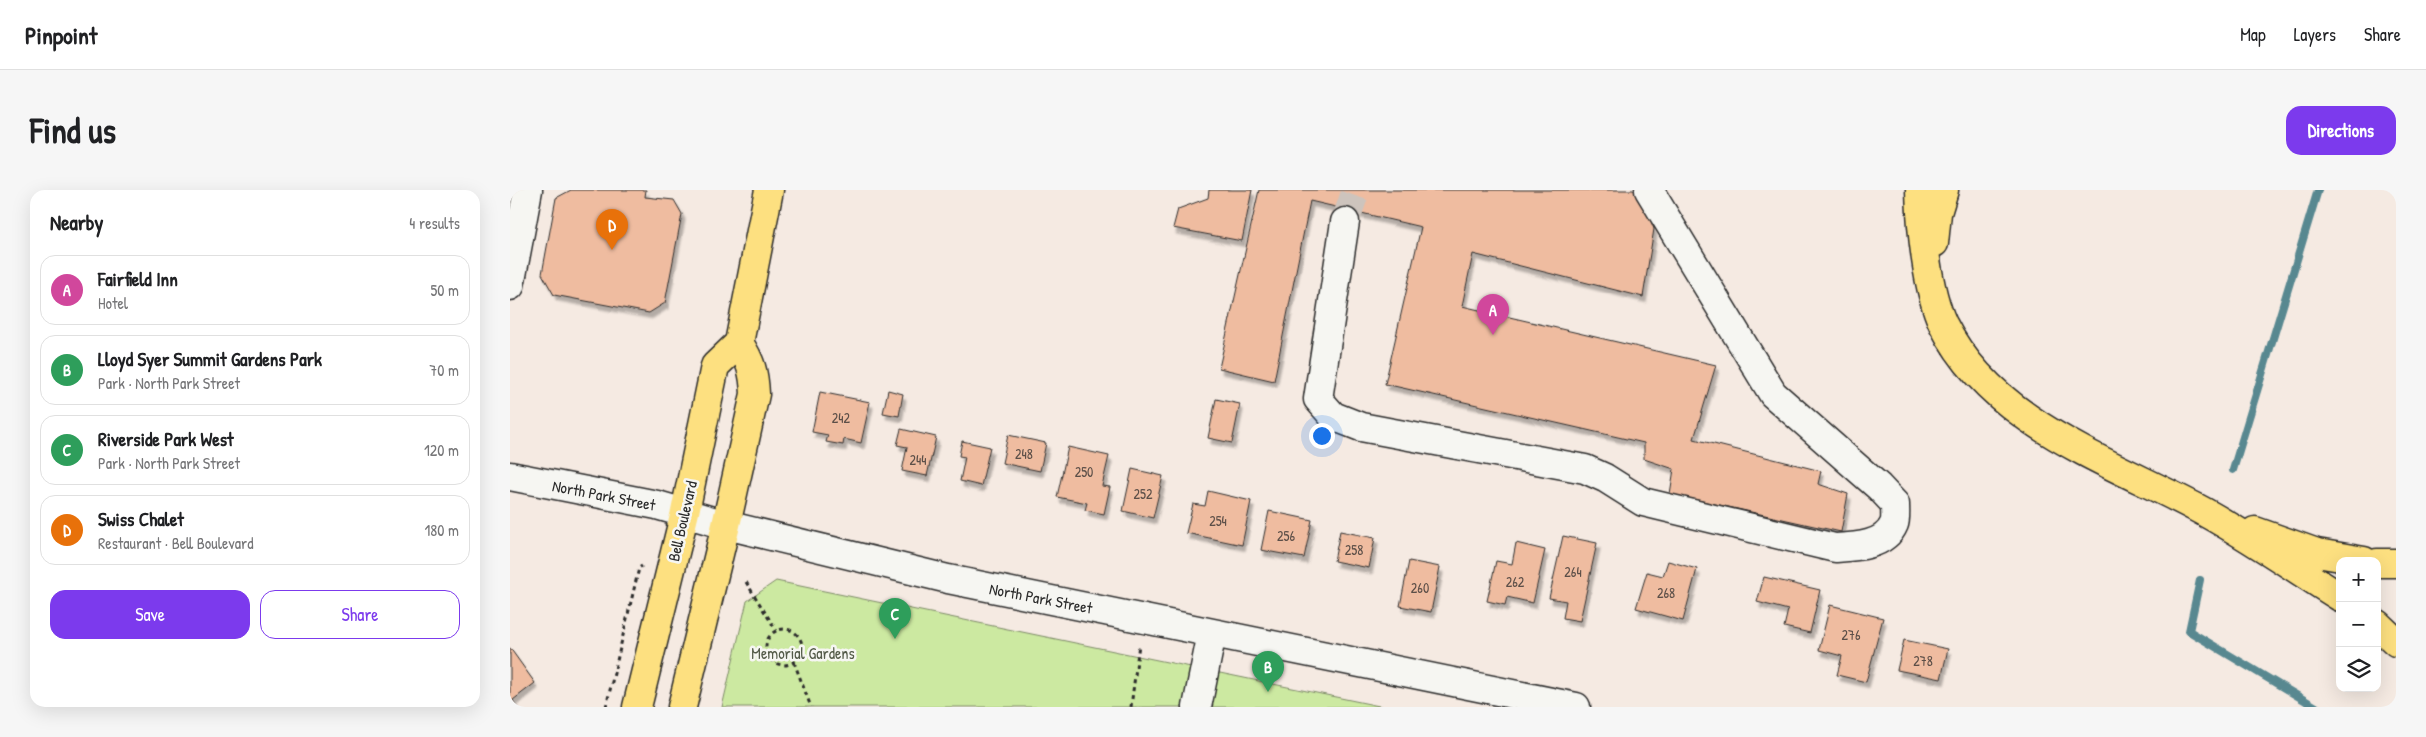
<!DOCTYPE html>
<meta charset="utf-8">
<style>
:root{--surface:#fff;--page:#f6f6f6;--text:#202124;--muted:#757577;--line:#e0e0e0;--accent:#7c3aed}
body{margin:0;font-family:"Patrick Hand",sans-serif;background:var(--page);color:var(--text)}
.controls{position:absolute;right:15px;bottom:15px;display:grid;overflow:hidden;border-radius:10px;box-shadow:0 5px 20px #0002}
.controls button{width:45px;height:45px;display:grid;place-items:center;padding:0;border:0;border-bottom:1px solid var(--line);background:var(--surface);color:var(--text);font:25px sans-serif}
.you{position:absolute;left:811px;top:245px;width:18px;height:18px;margin:-12px;border:4px solid #fff;border-radius:50%;background:#1a73e8;box-shadow:0 0 0 8px #1a73e833}
.badge{display:grid;place-items:center;width:32px;height:32px;border-radius:50%;background:var(--accent);color:#fff;font-size:16px;font-weight:700}
.pin{position:absolute;translate:-50% -41px;filter:drop-shadow(0 1px 2px #0008)}
.pin::after{content:'';position:absolute;top:26px;width:18px;height:15px;background:inherit;clip-path:polygon(0 0,100% 0,50% 100%)}
.list{margin:0;padding:0;list-style:none}
h2{display:flex;justify-content:space-between;align-items:center;height:65px;margin:0;padding:0 20px;font-size:21px}
h2 small{font-size:16px;font-weight:400;color:var(--muted)}
.list li{display:grid;grid-template-columns:32px 1fr auto;gap:15px;align-items:center;box-sizing:border-box;height:70px;margin:0 10px 10px;padding:0 10px;border:1px solid var(--line);border-radius:15px}
.list b{display:block;font-size:19px;white-space:nowrap}
.list p{margin:0;font-size:16px;white-space:nowrap;color:var(--muted)}
.list em{font-size:16px;font-style:normal;color:var(--muted)}
.actions{display:flex;gap:10px;padding:15px 20px}
.actions a{flex:1;padding:11px 0;border:1px solid var(--accent);border-radius:15px;text-align:center;font-size:18px;color:var(--accent)}
.actions .main{background:var(--accent);color:#fff}
.icon{flex:none;width:28px;height:28px;fill:none;stroke:currentColor;stroke-width:2;stroke-linecap:round;stroke-linejoin:round}
.map{position:relative;flex:none;width:1886px;height:517px;overflow:hidden;border-radius:15px}
header{display:flex;align-items:center;gap:30px;box-sizing:border-box;height:70px;padding:0 25px;background:var(--surface);border-bottom:1px solid var(--line)}
header strong{font-size:24px}
nav{display:flex;gap:28px;margin-inline-start:auto;font-size:18px}
.intro{display:flex;align-items:center;justify-content:space-between;box-sizing:border-box;height:120px;padding:0 30px}
h1{margin:0;font-size:35px}
.button{padding:12px 22px;border-radius:15px;background:var(--accent);color:#fff;font-size:18px;font-weight:700}
main{display:flex;gap:30px;padding:0 30px}
aside{flex:1;background:var(--surface);border-radius:15px;box-shadow:0 5px 20px #0002}
.map>svg:first-child{display:block}
.green{fill:#cce9a1;stroke:#7c8a66}
.lines{fill:none;stroke-linecap:round;stroke-linejoin:round}
.stream{stroke:#598890;stroke-width:8}
.building{fill:#efbca0;stroke:#2b2b2b;filter:url(#shadow)}
.minor-tunnel{stroke:#cdc4bd;stroke-width:28;stroke-dasharray:28 14;stroke-linecap:butt}
.minor-casing{stroke:#2b2b2b;stroke-width:31}
.major-casing{stroke:#2b2b2b;stroke-width:31}
.highway-casing{stroke:#2b2b2b;stroke-width:31}
.path{stroke:#2b2b2b;stroke-width:3;stroke-dasharray:4 4;stroke-linecap:butt}
.minor{stroke:#f6f6f2;stroke-width:28}
.major{stroke:#fde080;stroke-width:28}
.highway{stroke:#fde080;stroke-width:28}
.labels{text-anchor:middle;dominant-baseline:central;stroke-width:5;stroke-linejoin:round;paint-order:stroke}
.number-label{font-size:14px;fill:#5c4f48}
.street-label{font-size:16px;fill:#2b2b2b;stroke:#f6f6f2}
.park-label{font-size:16px;fill:#535a48;stroke:#f6f6f2}
</style>
<header>
<strong>Pinpoint</strong>
<nav><a>Map</a><a>Layers</a><a>Share</a></nav>
</header>
<div class="intro"><h1>Find us</h1><a class="button">Directions</a></div>
<main>
<aside>
<h2>Nearby<small>4 results</small></h2>
<ul class="list">
<li><span class="badge" style="background:#d1479c">A</span><div><b>Fairfield Inn</b><p>Hotel</p></div><em>50 m</em></li>
<li><span class="badge" style="background:#2e9e5b">B</span><div><b>Lloyd Syer Summit Gardens Park</b><p>Park · North Park Street</p></div><em>70 m</em></li>
<li><span class="badge" style="background:#2e9e5b">C</span><div><b>Riverside Park West</b><p>Park · North Park Street</p></div><em>120 m</em></li>
<li><span class="badge" style="background:#e8710a">D</span><div><b>Swiss Chalet</b><p>Restaurant · Bell Boulevard</p></div><em>180 m</em></li>
</ul>
<div class="actions"><a class="main">Save</a><a>Share</a></div>
</aside>
<div class="map">
<svg width="1886" height="517" viewBox="0 0 1886 517">
<defs>
<filter id="shadow"><feDropShadow dx="3" dy="5.5" stdDeviation="1" flood-color="#0004"/></filter>
</defs>
<rect width="100%" height="100%" fill="#f5eae2"/>
<filter id="ink" filterUnits="userSpaceOnUse"><feTurbulence type="fractalNoise" baseFrequency=".02" numOctaves="2"/><feDisplacementMap in="SourceGraphic" scale="10" xChannelSelector="R" yChannelSelector="G"/><feConvolveMatrix kernelMatrix="1 2 1 2 8 2 1 2 1" color-interpolation-filters="sRGB"/></filter>
<g filter="url(#ink)">
<path class="green" d="M266,391L874,517H212L237,411Z"/>
<g class="lines">
<path class="stream" d="M1723,280L1808,0
M1690,390L1679,441L1806,517"/>
</g>
<path class="building" d="M61,0H136L135,7L164,10L172,24L155,113L139,123L44,105L32,84L46,8Z
M699,0H742L732,51L663,38L668,19L698,8Z
M749,0H1129L1144,39L1133,107L963,64L952,116L1206,175L1184,249L1311,281L1308,294L1338,304L1331,342L1160,304L1164,279L1134,269V253L875,194L911,37L800,11L764,191L709,178Z
M378,200L393,204L389,226L373,223Z
M310,202L360,212L351,253L334,249L333,255L316,252L318,245L302,242Z
M706,209L730,214L722,253L698,248Z
M391,239L426,247L417,286L392,281L397,257L387,255Z
M498,245L536,253L530,281L492,273Z
M452,251L480,257L471,296L450,291L455,267L449,266Z
M558,257L599,266L592,296L600,297L594,324L575,320L577,313L547,307Z
M622,279L653,286L643,328L613,321Z
M698,301L741,311L732,355L676,343L683,314L695,316Z
M759,321L802,330L794,368L751,360Z
M830,341L865,348L859,378L824,371Z
M1053,346L1087,353L1070,431L1053,428L1056,411L1039,408Z
M1006,353L1035,360L1023,413L997,407L995,415L977,411L986,371L1002,374Z
M899,371L930,377L921,422L890,416Z
M1158,371L1187,379L1173,431L1126,418L1137,382L1153,386Z
M1254,387L1310,400L1300,443L1274,437L1278,420L1247,412Z
M1320,415L1373,428L1356,492L1327,485L1332,466L1309,460Z
M1394,450L1438,459L1431,489L1387,480Z
M0,458L25,493L3,510L6,517H0Z"/>
<g class="lines">
<path class="minor-tunnel" d="M835,32L846,0"/>
<g class="minor-casing">
<path id="minor" d="M835,32L808,209L823,226L851,237L1075,279L1095,288L1133,312L1325,358C1345,357 1375,356 1384,334C1386,329 1385,320 1385,314L1369,297L1263,204L1139,0
M0,96L18,0
M0,286L147,315L216,335L438,389L1066,517
M687,517L702,443"/>
</g>
<g class="major-casing">
<path id="major" d="M127,517L175,322L205,176L229,153L259,0
M172,517L216,335L245,204C244,182 241,172 229,153"/>
</g>
<g class="highway-casing">
<path id="highway" d="M1410,0C1411,38 1417,100 1433,134C1482,232 1594,269 1685,317C1735,343 1782,377 1830,407
M1424,53L1427,23L1434,0
M1745,341L1807,363L1854,371
M1867,373H1886
M1867,434L1886,452"/>
</g>
<path class="path" d="M236,392L266,440
M256 457a18 18 0 1 1 36 0a18 18 0 1 1-36 0Z
M284,472L301,517
M96,517L129,378L132,376
M621,517L629,454"/>
<use href="#minor" class="minor"/>
<use href="#major" class="major"/>
<use href="#highway" class="highway"/>
</g>
</g>
<g class="labels">
<g class="number-label">
<text x="331" y="227">242</text>
<text x="514" y="263">248</text>
<text x="408" y="269">244</text>
<text x="574" y="281">250</text>
<text x="633" y="303">252</text>
<text x="708" y="330">254</text>
<text x="776" y="345">256</text>
<text x="844" y="359">258</text>
<text x="1063" y="381">264</text>
<text x="1005" y="391">262</text>
<text x="910" y="397">260</text>
<text x="1156" y="402">268</text>
<text x="1341" y="444">276</text>
<text x="1413" y="470">278</text>
</g>
<g class="street-label">
<text transform="translate(94 305) rotate(11)">North Park Street</text>
<text transform="translate(172 331) rotate(-77)">Bell Boulevard</text>
<text transform="translate(531 408) rotate(11)">North Park Street</text>
</g>
<g class="park-label">
<text x="293" y="463">Memorial Gardens</text>
</g>
</g>
</svg>
<div class="controls">
<button>+</button>
<button>−</button>
<button><svg class="icon" aria-label="layers" viewBox="0 0 24 24"><path d="M12 4l9 5-9 5-9-5zM3 14l9 5 9-5"/></svg></button>
</div>
<div class="you"></div>
<div class="pin badge" style="left:983px;top:145px;background:#d1479c">A</div>
<div class="pin badge" style="left:758px;top:502px;background:#2e9e5b">B</div>
<div class="pin badge" style="left:385px;top:449px;background:#2e9e5b">C</div>
<div class="pin badge" style="left:102px;top:60px;background:#e8710a">D</div>
</div>
</main>
